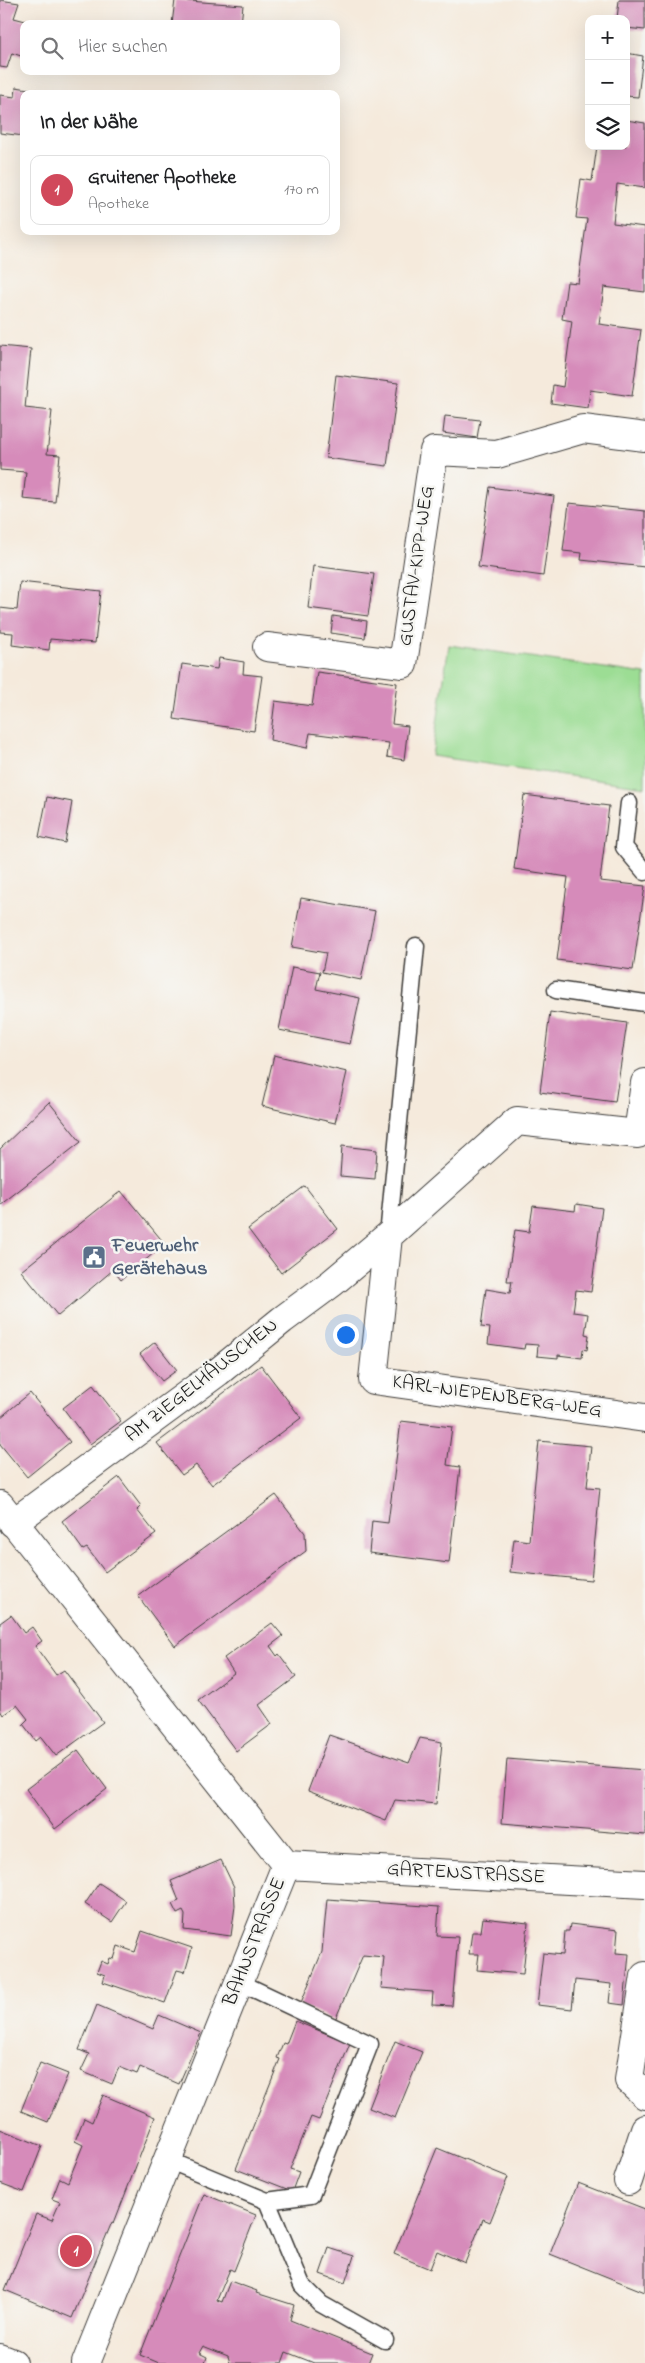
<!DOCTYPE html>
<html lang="de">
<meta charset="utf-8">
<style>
:root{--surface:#fff;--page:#f6f6f6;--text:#202124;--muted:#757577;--line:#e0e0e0;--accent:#d1495b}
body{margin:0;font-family:"Indie Flower",sans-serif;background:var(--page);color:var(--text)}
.controls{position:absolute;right:15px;top:15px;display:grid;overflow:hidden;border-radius:10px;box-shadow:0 5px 20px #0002}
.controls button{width:45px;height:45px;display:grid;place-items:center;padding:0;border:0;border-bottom:1px solid var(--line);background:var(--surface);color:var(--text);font:25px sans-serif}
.you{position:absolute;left:345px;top:1334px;width:18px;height:18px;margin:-12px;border:4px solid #fff;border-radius:50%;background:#1a73e8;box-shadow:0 0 0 8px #1a73e833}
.badge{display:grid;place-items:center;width:32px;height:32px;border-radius:50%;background:var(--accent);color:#fff;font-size:16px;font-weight:700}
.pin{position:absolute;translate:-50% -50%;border:2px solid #fff;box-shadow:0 1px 5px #0006}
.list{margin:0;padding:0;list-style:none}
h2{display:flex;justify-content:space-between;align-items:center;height:65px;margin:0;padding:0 20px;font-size:21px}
h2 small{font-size:16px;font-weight:400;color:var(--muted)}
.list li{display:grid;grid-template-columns:32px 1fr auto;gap:15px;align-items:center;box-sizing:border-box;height:70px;margin:0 10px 10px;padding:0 10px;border:1px solid var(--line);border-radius:10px}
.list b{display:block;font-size:19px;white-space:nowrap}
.list p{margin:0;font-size:16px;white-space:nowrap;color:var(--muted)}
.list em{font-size:16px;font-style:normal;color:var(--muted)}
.icon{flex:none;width:28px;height:28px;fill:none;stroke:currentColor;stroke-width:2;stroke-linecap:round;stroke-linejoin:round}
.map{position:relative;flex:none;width:645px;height:2363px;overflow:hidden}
.search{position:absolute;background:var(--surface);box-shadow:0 5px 20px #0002;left:20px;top:20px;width:320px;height:55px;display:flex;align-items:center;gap:12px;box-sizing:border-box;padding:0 18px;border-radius:10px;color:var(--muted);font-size:19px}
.panel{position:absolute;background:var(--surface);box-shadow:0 5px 20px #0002;left:20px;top:90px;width:320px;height:145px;border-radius:10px}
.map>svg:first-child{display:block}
.green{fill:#9cdd94;stroke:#5c7c58}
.building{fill:#d68bba}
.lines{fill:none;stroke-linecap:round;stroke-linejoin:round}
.service-casing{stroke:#3d3b39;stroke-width:19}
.minor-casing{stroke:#3d3b39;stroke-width:30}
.service{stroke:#fff;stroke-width:16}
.minor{stroke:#fff;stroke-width:28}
.labels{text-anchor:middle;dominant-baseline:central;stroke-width:5;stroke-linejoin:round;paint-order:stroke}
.street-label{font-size:20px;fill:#1c1c1c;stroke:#f6f6f2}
.service-label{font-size:20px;font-weight:bold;fill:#4e5e75;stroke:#f6f6f2;text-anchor:start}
</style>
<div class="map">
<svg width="645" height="2363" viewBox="0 0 645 2363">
<rect width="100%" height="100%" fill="#f6f6f2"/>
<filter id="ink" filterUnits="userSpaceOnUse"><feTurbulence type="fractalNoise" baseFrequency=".02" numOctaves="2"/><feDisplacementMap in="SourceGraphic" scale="10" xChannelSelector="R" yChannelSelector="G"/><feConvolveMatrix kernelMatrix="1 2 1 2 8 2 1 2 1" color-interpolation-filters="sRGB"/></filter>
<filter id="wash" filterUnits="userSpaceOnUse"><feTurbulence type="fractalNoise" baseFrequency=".0096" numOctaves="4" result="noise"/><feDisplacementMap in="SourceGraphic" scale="20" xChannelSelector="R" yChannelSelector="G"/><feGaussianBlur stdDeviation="1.12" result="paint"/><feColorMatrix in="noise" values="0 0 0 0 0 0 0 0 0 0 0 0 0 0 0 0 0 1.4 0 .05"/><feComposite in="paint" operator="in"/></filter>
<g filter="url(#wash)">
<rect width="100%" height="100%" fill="#f5eadc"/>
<path class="green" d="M449,645L645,674V787L432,756Z"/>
<g id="blocks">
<path class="building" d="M0,0L19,3L14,18L33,23L24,24V57L12,53L7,68L0,67Z
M175,0L243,5L241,24H172Z
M619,0H645V30L626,28V19H617Z
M626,53L643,56L638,97L626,96Z
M16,87L53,93L24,94V136L0,133V95L15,97Z
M626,120L645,123V188L617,184L613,223L645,227V292L604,287L599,324L641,330L632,396L590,390L588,408L551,403L553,385L563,387L572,321L562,319L567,282L578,283L587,219L576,218L581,179L592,181L597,146H626Z
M0,346L31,349L25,408L52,411L47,454L60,455L55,502L23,499L26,472L0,470Z
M336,375L398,383L387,466L326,458Z
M445,416L480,420L477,438L443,433Z
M490,487L554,496L543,576L478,567Z
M569,503L645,511V567L581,560L582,553L563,551Z
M313,566L374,574L368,616L308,608Z
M20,582L101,591L95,643L50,639L49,650L12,645L13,633L0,632V608L17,610Z
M333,616L367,621L365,638L331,633Z
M219,658L244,662L243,674L262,676L254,731L174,719L182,664L217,669Z
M317,672L397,683L392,724L408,726L404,760L387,757L389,743L310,733L307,748L270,740L275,701L312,706Z
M524,795L609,806L600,881L645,886L633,970L557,960L568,877L514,869Z
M47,797L72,802L65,843L39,837Z
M301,898L375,911L361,980L322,972L326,953L292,947Z
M292,967L320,972L316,989L360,998L350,1044L279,1030Z
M550,1012L627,1023L615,1102L540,1092Z
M274,1055L347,1072L335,1123L262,1106Z
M49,1102L81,1142L0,1205V1149Z
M342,1146L377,1150L375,1179L340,1176Z
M305,1186L338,1229L281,1273L248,1229Z
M121,1191L165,1244L121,1280L113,1270L58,1316L21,1271Z
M576,1204L602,1208L591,1292L576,1290L573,1312L588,1314L585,1334L589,1335L587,1350L583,1349L582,1358L558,1355V1358L537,1356L538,1345L525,1344L524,1349L488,1344L490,1328L481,1327L486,1289L510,1293L512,1281H507L515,1230L529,1232L533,1206L575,1211Z
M155,1342L177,1370L162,1381L140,1354Z
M261,1365L301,1418L212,1485L196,1465L182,1475L157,1443Z
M93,1385L121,1421L90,1444L63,1408Z
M30,1393L70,1442L27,1477L0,1444V1418Z
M401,1421L452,1427L447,1465L460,1467L449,1563L369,1553L372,1521L388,1523Z
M539,1441L591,1446L587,1487L600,1488L591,1580L510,1572L514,1539L529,1541Z
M119,1477L141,1506L137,1510L156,1534L105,1572L87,1548L83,1550L62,1521Z
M276,1495L305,1533L306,1551L175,1646L138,1596Z
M11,1615L24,1633L32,1627L42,1641L35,1646L56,1675L64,1670L103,1722L56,1756L41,1737L36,1741L23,1724L28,1719L17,1705L3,1715L0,1710V1623Z
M272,1623L283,1636L270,1646L277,1656L279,1654L296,1677L259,1705L272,1724L236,1751L198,1700L234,1673L224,1658Z
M329,1735L409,1763L420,1738L442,1742L436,1804L395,1800L386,1821L308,1791Z
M78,1750L107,1789L55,1829L26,1789Z
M507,1759L645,1770V1835L502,1823Z
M221,1860L234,1887L235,1906L231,1936L184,1930L185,1915L183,1911L177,1914L172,1904L179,1901L171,1881Z
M99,1883L126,1901L112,1922L85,1904Z
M327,1899L439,1907L437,1936L458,1937L452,2006L432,2005L433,1992L381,1988L384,1957L363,1955L335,2020L300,2005L322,1952Z
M483,1918L528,1923L523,1974L477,1970L479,1954H469L472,1932H481Z
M570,1924L618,1930L616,1953L629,1954L624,2005L609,2003L611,1984L575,1980L572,2009L537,2005L543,1953L563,1955L565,1931H569Z
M142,1931L192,1948L185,1972L177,1970L165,2003L103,1982L105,1975L97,1972L101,1961L108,1964L110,1958L114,1959L118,1946L135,1952Z
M97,2005L153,2029L159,2015L201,2033L179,2084L140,2067L137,2074L119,2067L112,2084L81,2071L89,2054L79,2050Z
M295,2021L350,2043L319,2120L311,2117L290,2169L299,2172L292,2191L236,2169L280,2059L277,2058L283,2043L286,2044Z
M395,2041L422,2052L395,2118L369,2108Z
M40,2063L68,2074L48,2122L21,2111Z
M103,2095L155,2117L114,2223L112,2222L72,2318L5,2290L36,2214L52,2220L60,2202L52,2199L60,2178L68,2182L83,2145L75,2141L84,2118L92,2122Z
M0,2129L42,2146L24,2192L0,2183Z
M437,2148L508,2177L490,2222L483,2219L465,2263L437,2251L430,2269L394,2254Z
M578,2183L645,2209V2292L550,2254Z
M204,2194L256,2215L234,2271L230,2269L217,2300L222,2302L230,2281L257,2291L256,2293L294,2305L290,2320L372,2353L368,2363H314L286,2352L282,2363H230L228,2356L203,2346L199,2353L207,2357L205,2363H159L140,2355Z
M329,2248L354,2256L345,2283L320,2274Z"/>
</g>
</g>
<g filter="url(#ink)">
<use href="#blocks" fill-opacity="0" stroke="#3d3b39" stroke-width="1"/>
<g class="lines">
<g class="service-casing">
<path id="service" d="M629,803L624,847L645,872
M556,990L645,1003
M388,1236L416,946
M168,2160L267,2201L311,2195L370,2044L239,1982
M267,2201L302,2285L321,2304L385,2340"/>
</g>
<g class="minor-casing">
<path id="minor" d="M267,647L403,664L434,451L497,454L583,429L645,437
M388,1236L373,1380L645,1418
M0,1505L286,1865L86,2363
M13,1523L218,1372L282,1320L332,1283L388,1236L517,1121L638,1134L645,1083
M286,1865L645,1884
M645,1976L629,2080L645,2095
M628,2181L645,2129
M0,2358L13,2363"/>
</g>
<use href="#service" class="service"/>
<use href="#minor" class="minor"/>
</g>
</g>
<defs>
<g id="civic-square" transform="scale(1.25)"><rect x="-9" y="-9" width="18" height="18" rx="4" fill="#5c6f8a" stroke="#f6f6f2"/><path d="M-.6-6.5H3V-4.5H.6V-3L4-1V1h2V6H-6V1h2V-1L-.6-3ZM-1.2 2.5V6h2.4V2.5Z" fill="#fff"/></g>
</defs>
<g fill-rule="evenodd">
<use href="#civic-square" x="94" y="1257"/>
</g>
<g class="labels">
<g class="street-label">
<text transform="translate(417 566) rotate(-82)">GUSTAV-KIPP-WEG</text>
<text transform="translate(202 1381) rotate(-38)">AM ZIEGELHÄUSCHEN</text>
<text transform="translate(497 1397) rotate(8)">KARL-NIEPENBERG-WEG</text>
<text transform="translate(466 1874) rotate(3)">GARTENSTRASSE</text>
<text transform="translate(255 1942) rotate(-68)">BAHNSTRASSE</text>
</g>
<g class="service-label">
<text x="112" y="1246">Feuerwehr<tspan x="112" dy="23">Gerätehaus</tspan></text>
</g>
</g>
</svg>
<div class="controls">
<button>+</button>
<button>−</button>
<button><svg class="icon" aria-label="layers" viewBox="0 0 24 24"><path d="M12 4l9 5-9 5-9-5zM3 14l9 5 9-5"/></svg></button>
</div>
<div class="you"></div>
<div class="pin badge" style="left:76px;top:2251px">1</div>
<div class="search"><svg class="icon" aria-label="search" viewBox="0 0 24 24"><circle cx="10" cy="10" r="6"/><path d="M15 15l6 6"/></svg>Hier suchen</div>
<section class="panel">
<h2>In der Nähe<small></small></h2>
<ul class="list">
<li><span class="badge">1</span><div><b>Gruitener Apotheke</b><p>Apotheke</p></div><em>170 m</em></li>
</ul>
</section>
</div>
